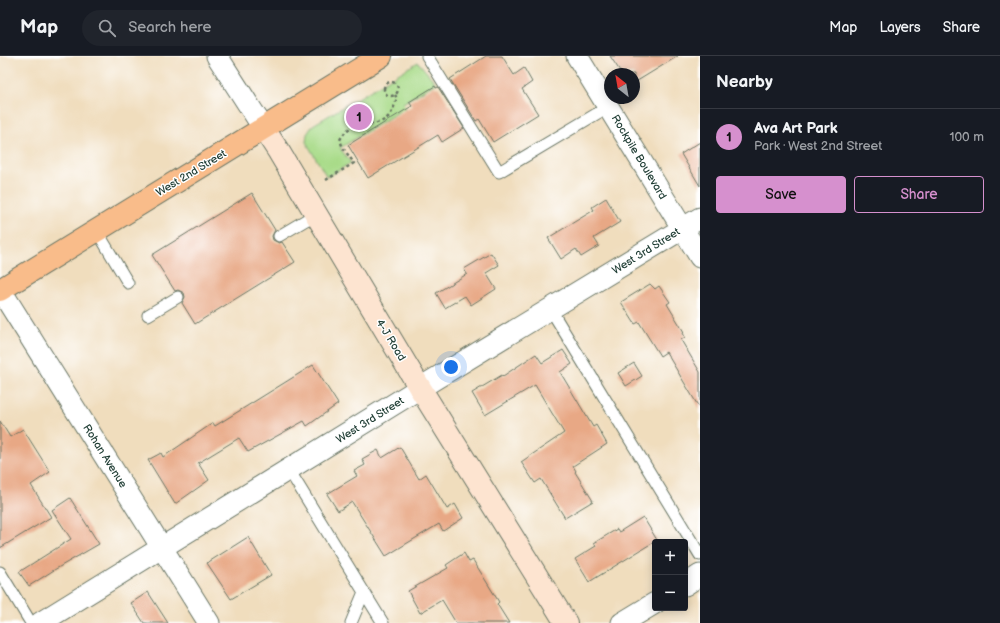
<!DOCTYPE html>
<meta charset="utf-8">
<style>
:root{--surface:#171b24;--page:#20242c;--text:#f1f3f6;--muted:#9ea1a6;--line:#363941;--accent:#d690ce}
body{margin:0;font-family:"Balsamiq Sans",sans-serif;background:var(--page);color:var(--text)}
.controls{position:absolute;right:12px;bottom:12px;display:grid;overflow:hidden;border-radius:4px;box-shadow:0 2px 10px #0003}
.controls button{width:36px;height:36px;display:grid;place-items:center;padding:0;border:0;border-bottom:1px solid var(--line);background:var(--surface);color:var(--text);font:20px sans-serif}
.compass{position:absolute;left:604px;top:12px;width:36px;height:36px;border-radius:50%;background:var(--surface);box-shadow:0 2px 10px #0003;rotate:329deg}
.you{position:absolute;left:451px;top:311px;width:14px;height:14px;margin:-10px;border:3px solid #fff;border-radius:50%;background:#1a73e8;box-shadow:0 0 0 6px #1a73e833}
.badge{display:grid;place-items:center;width:26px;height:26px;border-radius:50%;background:var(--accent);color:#111;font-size:13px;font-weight:700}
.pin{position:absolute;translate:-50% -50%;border:2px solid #fff;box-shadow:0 1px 4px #0006}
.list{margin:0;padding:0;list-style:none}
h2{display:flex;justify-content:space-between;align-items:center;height:52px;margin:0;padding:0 16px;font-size:17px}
h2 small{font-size:13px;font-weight:400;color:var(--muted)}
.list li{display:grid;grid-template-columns:26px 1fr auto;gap:12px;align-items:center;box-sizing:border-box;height:56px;padding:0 16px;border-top:1px solid var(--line)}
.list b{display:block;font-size:15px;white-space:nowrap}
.list p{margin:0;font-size:13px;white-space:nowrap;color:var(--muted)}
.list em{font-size:13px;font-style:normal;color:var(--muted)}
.actions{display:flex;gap:8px;padding:12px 16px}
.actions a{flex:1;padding:9px 0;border:1px solid var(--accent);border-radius:4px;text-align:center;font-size:14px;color:var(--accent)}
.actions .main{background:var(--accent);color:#111}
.icon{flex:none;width:22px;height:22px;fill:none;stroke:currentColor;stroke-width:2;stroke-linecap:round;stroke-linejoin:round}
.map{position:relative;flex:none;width:700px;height:567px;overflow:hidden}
header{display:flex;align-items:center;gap:24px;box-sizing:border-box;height:56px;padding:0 20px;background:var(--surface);border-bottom:1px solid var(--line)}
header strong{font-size:19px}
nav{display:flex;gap:22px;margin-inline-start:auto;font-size:14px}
.search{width:280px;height:36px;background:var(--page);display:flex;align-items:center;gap:10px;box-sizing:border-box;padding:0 14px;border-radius:22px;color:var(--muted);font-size:15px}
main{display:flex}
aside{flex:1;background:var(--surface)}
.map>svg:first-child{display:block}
.green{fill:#a9db89;stroke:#648c5e}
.building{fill:#e8a885}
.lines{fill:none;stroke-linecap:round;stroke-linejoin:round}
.service-casing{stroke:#687564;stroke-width:13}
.minor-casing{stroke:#687564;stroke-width:23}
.secondary-casing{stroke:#687564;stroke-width:24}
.primary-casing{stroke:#687564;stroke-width:24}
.path{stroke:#687564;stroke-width:2.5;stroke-dasharray:3 3;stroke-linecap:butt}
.service{stroke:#fff;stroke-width:11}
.minor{stroke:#fff;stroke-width:21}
.secondary{stroke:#fde4d0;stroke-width:22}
.primary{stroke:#f9bc8a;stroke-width:22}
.labels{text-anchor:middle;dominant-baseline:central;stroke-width:3;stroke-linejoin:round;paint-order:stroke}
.street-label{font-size:11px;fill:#1f3d34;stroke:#fff}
</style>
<header>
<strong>Map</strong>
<div class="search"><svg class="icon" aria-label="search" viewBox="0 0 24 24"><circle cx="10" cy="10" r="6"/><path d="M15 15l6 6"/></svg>Search here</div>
<nav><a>Map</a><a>Layers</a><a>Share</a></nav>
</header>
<main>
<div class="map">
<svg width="700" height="567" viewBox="0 0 700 567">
<rect width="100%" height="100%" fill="#fff"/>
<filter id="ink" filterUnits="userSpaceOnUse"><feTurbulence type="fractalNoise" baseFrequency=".025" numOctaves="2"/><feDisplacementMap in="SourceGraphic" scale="8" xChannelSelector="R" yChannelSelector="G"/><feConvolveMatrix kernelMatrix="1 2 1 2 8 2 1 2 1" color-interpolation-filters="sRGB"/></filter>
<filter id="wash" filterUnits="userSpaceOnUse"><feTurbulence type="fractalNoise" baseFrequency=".012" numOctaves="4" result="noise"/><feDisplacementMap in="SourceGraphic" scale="16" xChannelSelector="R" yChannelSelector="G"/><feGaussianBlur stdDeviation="0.9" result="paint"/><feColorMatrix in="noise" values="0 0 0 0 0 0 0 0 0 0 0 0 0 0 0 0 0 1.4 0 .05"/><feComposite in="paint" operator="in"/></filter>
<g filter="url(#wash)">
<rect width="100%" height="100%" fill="#f0ddbd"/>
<path class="green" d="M418,6L436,27L403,47L405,52L340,92L351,107L327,121L306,86L307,78L313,69Z"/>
<g id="blocks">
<path class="building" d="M486,0H502L514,19L524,12L532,26L522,33L538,58L493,86L479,63L476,65L450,23Z
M610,0H678L634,27V18H622Z
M435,30L436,32L438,31L464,72L442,86L438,79L368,122L348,89L412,50L409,46Z
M700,86V130L681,98Z
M252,137L275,174L272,180L273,184L279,187L282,186L295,206L195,268L182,247L185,241L184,237L178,234L175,235L152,199Z
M606,142L620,166L594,182L599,190L581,201L576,193L561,203L548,182L594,154L592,151Z
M491,197L499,209L486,217L496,233L471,249L465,240L445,252L436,237L467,218L464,213Z
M650,228L655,233L659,230L670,246L667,248L684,276L683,277L685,281L681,284L700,316V353L666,296L660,300L639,266L635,268L621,246Z
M563,294L572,308L560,316L593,371L596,369L607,388L573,410L576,415L575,416L593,445L565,462L541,423L535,427L521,406L564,377L535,329L485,359L472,337L502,319L503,320L536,298L542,307Z
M634,307L642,320L626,330L618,317Z
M313,309L338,348L307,370L304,365L248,396L239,382L198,407L209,424L175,448L148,404L161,397L163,401L213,367L215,370Z
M0,365L10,381L23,373L50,416L31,429L51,461L0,492Z
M400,391L419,423L426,418L447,453L455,448L463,462L443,475L439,468L386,500L352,446L338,455L327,438L357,420L354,415L365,409L362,403L378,394L382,402Z
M70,442L99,488L54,514L29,530L19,516L71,483L52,454Z
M643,461L657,484L589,526L575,503L596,490L594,487L617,473L619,476Z
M248,481L271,519L231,543L207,507Z
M464,497L469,506L473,504L499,546L497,548L509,567H456L442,544L420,557L408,535L448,512L446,509Z
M148,536L168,567H144L131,547Z"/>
</g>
</g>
<g filter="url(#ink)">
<use href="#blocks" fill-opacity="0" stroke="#687564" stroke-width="1"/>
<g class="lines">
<g class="service-casing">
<path id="service" d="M427,0L499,116L608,51
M97,175L128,227
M279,180L316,158
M551,254L700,499
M148,259L178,241
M289,414L383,567
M0,516L31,567
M351,567L364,536"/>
</g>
<g class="minor-casing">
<path id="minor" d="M217,0L264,73
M577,0L700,201
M0,233L209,567
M685,529L700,519
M40,567L420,332L700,162
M622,567L655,547"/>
</g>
<g class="secondary-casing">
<path id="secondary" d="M264,73L279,96L420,332L566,567"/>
</g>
<g class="primary-casing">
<path id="primary" d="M0,234L381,0"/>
</g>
<path class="path" d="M384 33a7 7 0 1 1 14 0a7 7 0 1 1-14 0Z
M326,124L354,107L343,92L340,84C352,59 374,76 389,60C393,56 395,47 397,42L395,39"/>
<use href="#service" class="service"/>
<use href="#minor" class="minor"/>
<use href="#secondary" class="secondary"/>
<use href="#primary" class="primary"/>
</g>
</g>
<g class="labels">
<g class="street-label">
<text transform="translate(639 101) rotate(59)">Rockpile Boulevard</text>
<text transform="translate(191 117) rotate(-31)">West 2nd Street</text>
<text transform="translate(646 195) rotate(-32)">West 3rd Street</text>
<text transform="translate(391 284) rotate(59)">4-J Road</text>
<text transform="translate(370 364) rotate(-32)">West 3rd Street</text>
<text transform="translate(105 400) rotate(58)">Rohan Avenue</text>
</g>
</g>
</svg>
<div class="controls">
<button>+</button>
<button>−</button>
</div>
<svg class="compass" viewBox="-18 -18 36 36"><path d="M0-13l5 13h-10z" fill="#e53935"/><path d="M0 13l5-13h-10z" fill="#9ea1a6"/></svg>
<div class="you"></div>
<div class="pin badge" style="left:359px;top:61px">1</div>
</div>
<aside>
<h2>Nearby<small></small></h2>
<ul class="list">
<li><span class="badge">1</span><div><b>Ava Art Park</b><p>Park · West 2nd Street</p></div><em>100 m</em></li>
</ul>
<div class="actions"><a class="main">Save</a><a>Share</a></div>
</aside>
</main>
